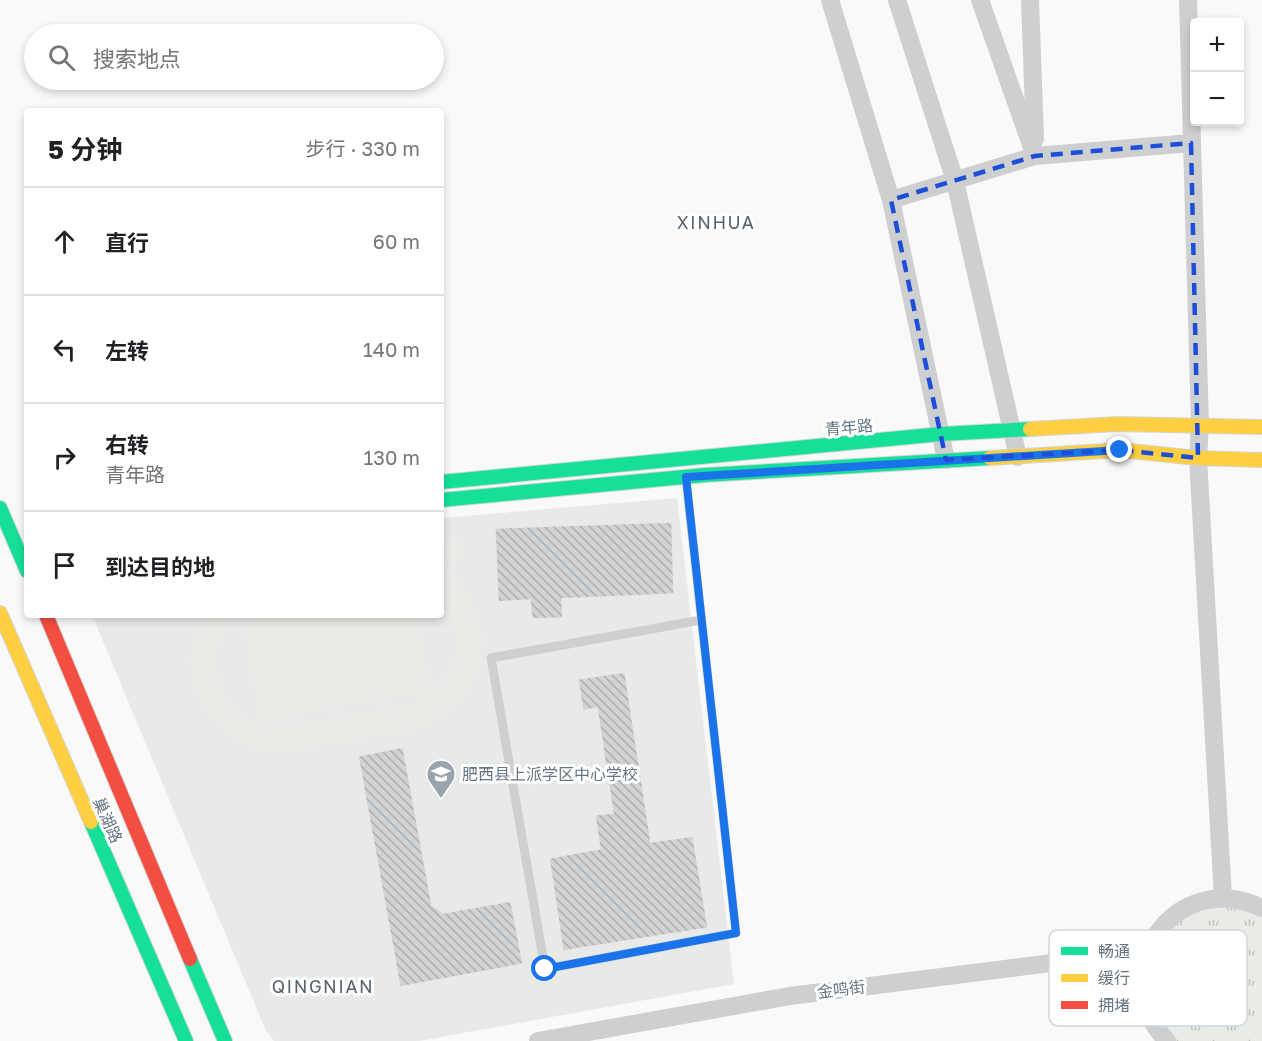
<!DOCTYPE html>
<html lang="zh">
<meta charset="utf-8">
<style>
:root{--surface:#fff;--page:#f6f6f6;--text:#202124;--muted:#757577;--line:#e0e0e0}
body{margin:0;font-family:"Golos Text","Noto Sans SC",sans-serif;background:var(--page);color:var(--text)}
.controls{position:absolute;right:18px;top:18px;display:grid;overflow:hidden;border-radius:6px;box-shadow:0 3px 9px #0003}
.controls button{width:54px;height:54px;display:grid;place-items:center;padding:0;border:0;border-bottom:2px solid var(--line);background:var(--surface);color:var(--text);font:30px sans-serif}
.stop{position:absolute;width:18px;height:18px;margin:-14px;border:4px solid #1a73e8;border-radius:50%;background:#fff}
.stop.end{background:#1a73e8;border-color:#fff;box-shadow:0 2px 6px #0008}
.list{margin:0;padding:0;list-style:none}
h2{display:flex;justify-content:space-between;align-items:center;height:78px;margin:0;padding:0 24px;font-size:26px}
h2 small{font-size:20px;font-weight:400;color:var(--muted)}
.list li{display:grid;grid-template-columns:39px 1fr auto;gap:18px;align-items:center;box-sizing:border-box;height:108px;padding:0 24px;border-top:2px solid var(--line)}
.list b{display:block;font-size:22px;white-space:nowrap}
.list p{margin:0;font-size:20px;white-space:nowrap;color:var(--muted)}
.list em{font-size:20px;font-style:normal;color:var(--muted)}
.icon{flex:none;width:33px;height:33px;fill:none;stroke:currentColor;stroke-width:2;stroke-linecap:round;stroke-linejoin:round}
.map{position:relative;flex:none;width:1262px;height:1041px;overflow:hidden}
.search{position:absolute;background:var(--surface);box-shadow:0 3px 9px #0003;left:24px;top:24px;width:420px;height:66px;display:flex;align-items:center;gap:15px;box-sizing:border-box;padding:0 21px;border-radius:33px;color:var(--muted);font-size:22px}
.panel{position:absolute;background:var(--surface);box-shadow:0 3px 9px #0003;left:24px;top:108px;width:420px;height:510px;border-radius:6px}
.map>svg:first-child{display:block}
.built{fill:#e8e9e9}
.park{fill:url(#park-tufts)}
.pitch{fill:#e8ebe6}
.building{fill:url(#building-back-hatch);stroke:#e8e8e8;stroke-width:1.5}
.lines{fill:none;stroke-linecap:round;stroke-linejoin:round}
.fast-casing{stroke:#d5d6d7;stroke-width:16}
.slow-casing{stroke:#d5d6d7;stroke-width:16}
.jam-casing{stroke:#d5d6d7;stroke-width:16}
.lane{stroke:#cecfd0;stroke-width:9}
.street{stroke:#cecfd0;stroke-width:18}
.fast{stroke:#16e098;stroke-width:14}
.slow{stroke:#ffcf43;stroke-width:14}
.jam{stroke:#f24e42;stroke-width:14}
.route{stroke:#1a73e8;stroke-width:8}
.marked{fill:none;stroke:#1d4ed8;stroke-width:4.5;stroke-dasharray:12 8;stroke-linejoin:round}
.labels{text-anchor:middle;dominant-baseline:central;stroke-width:6;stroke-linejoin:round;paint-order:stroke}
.street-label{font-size:16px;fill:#657683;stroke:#fff}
.poi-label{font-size:16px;fill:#657683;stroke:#fff;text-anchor:start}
.neighbourhood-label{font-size:18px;letter-spacing:1.5px;fill:#57646e;stroke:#fff}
.key{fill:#fff;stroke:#d1d6da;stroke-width:1.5}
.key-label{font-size:16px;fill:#657683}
</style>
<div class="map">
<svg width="1262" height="1041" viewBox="0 0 1262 1041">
<defs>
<pattern id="park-tufts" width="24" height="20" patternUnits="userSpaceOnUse" patternTransform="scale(1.5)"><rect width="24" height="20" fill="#e8ebe6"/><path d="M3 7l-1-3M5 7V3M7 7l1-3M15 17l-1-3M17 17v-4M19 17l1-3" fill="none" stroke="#c0c3c0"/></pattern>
<pattern id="building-back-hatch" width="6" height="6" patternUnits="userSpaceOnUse" patternTransform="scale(1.5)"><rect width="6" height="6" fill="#d0d2d3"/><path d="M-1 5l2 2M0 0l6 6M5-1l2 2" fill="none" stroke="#acafb1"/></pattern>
</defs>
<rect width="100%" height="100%" fill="#f9f9f9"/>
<path class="built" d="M677,498L734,984L419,1041H274L266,1031L92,615H441V518Z"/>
<path class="park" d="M1188,906L1262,908V1041H1167L1142,968Z"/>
<path class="pitch" d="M462,539L465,561L443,564C466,581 478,609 482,635C488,676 457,715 421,728C408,734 390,734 376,736C343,742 309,748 276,753C208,746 170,676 201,615H235C219,634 213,655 220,679C227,705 251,728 280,726C297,725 314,721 330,718C356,714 382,710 407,705C439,691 462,666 454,628C452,618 442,609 441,599C439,581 441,561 441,543Z
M242,615H417L430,691L260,721Z"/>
<path class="building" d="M672,522L674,594L562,599L563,618L532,619L530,600L498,602L495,528Z
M625,672L651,842L693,836L708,928L563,951L549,858L600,849L595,815L613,813L597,708L583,711L578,679Z
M403,747L432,905L443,913L511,901L523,964L400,987L358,756Z"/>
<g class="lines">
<g class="fast-casing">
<path id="fast" d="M441,482L941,434L1030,429
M441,500L705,475L990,458
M0,508L27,571
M91,822L186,1041
M190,959L225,1041"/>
</g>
<g class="slow-casing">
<path id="slow" d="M1030,429L1118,424L1262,427
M990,458L1120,450L1198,458L1262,460
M0,613L91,822"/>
</g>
<g class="jam-casing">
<path id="jam" d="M46,615L190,959"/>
</g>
<path class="lane" d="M686,479L736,933L545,969L491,658L701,620"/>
<path class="street" d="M830,0L891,200L946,460
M897,0L955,181L1018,457
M980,0L1035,156
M1030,0L1035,139
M1188,0L1200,426L1198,458L1223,898
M891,200L1035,156L1191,143
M538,1041L790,996L1147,951
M1167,1041C1101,972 1176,866 1262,908"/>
<use href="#fast" class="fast"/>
<use href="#slow" class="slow"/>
<use href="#jam" class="jam"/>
</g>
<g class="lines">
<path class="route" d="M545,969L736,933L686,477L1120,450"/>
</g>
<path class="marked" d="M1191,143L1198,458L1120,450L946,460L891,200L1035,156Z"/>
<defs>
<g id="school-pin" transform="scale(1.5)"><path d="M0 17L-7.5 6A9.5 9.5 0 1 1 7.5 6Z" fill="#99a4ac" stroke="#fff"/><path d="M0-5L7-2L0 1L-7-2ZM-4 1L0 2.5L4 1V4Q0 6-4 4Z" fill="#fff"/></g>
</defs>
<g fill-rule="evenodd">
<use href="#school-pin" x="441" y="774"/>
</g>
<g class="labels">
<g class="street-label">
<text transform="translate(849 427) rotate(-5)">青年路</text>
<text transform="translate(108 820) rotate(66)">巢湖路</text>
<text transform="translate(841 989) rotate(-7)">金鸣街</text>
</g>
<g class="poi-label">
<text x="462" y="774">肥西县上派学区中心学校</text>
</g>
<g class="neighbourhood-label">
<text x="716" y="222">XINHUA</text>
<text x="323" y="986">QINGNIAN</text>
</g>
</g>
<rect x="1049" y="930" width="198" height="96" rx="9" class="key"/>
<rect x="1061" y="947" width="27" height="8" fill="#16e098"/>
<rect x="1061" y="974" width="27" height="8" fill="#ffcf43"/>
<rect x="1061" y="1001" width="27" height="8" fill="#f24e42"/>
<g class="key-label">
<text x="1098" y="957">畅通</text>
<text x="1098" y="984">缓行</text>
<text x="1098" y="1011">拥堵</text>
</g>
</svg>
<div class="controls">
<button>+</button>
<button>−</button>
</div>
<div class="stop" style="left:545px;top:969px"></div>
<div class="stop end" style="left:1120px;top:450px"></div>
<div class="search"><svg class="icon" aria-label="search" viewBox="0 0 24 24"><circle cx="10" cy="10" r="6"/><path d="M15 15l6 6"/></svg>搜索地点</div>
<section class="panel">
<h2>5 分钟<small>步行 · 330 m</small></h2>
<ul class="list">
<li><svg class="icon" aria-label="ahead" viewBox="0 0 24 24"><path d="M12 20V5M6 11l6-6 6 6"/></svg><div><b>直行</b></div><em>60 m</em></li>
<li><svg class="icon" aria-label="left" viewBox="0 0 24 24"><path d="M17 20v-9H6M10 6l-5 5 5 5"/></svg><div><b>左转</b></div><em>140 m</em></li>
<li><svg class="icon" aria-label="right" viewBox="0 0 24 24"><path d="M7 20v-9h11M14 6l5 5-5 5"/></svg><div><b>右转</b><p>青年路</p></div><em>130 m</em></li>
<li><svg class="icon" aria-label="arrive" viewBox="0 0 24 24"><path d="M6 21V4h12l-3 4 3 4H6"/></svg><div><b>到达目的地</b></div></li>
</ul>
</section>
</div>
